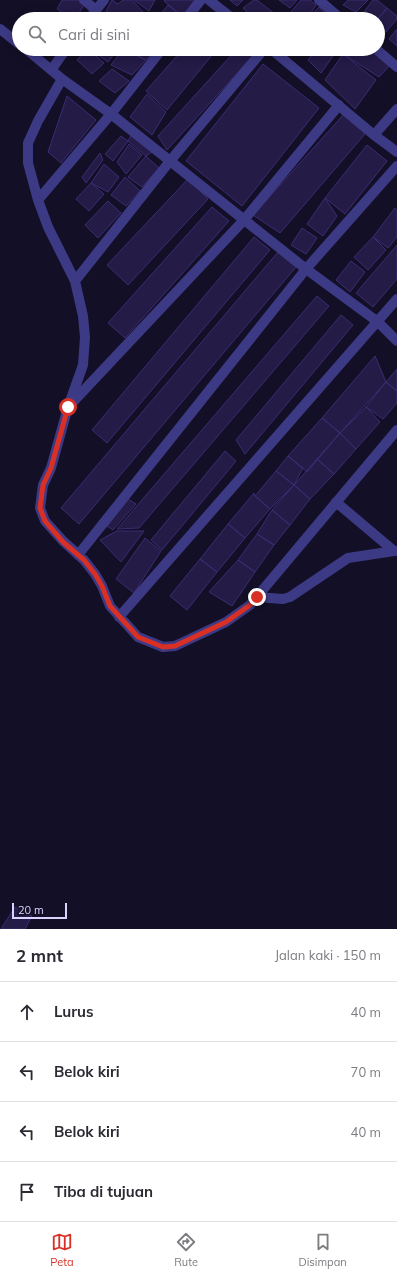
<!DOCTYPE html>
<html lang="id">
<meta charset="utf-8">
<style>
:root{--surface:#fff;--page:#f2f2f3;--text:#2b2b33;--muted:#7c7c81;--line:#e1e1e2;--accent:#d93025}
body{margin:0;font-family:Mulish,sans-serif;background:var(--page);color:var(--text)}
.scale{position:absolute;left:12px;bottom:10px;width:55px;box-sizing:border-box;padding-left:4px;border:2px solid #d9d4ff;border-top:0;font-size:11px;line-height:14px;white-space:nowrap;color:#d9d4ff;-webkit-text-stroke:3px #130f26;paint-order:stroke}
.stop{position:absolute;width:12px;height:12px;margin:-9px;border:3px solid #d93025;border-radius:50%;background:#fff}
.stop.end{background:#d93025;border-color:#fff;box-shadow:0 1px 4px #0008}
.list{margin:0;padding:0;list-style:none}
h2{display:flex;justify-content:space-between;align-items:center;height:52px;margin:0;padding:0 16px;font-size:17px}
h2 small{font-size:13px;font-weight:400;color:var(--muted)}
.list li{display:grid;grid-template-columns:26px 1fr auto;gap:12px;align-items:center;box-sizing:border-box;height:60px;padding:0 16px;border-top:1px solid var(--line)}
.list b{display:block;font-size:15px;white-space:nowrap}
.list em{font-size:13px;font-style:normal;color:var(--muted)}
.icon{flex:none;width:22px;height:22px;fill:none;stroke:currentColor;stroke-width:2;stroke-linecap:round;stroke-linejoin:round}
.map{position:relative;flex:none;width:397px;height:929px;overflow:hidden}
.search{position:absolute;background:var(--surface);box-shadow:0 2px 10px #0003;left:12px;right:12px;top:12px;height:44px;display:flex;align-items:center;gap:10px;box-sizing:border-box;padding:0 14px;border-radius:22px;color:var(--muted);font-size:15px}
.sheet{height:292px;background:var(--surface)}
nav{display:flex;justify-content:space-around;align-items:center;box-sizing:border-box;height:56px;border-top:1px solid var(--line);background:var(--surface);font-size:11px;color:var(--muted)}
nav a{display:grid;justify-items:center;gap:2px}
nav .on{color:var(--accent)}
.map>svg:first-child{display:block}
.building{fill:#241b47;stroke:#3b2d73}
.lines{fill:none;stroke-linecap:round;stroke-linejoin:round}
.minor{stroke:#3d3a85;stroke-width:10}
.route{stroke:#d93025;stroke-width:5}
</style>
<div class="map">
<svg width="397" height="929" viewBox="0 0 397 929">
<rect width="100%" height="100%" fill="#130f26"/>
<path class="building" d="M62,0H82L86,2L75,19H72L57,9Z
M112,0L118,4L123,0H132L146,15L143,19H106L109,13L106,11Z
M134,0H155L149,11Z
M165,0H195L182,16L164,1Z
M230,0H243L237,6Z
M254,0H257L280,18L279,19H255L243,8Z
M279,0H297L290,8Z
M301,0H310L316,5L307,19H296L290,13Z
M348,0H368L356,12L343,5Z
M373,0H377L387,8L378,19H363L360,17Z
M168,5L184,18L157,19Z
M319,7L325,13L321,19H310L309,18Z
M387,8L397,16V19L386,32L378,29V19Z
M397,29V46L389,39Z
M87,49H88L104,63L92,74L77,60Z
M90,49H118L108,62Z
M123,49L146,60L132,75L111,65Z
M123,49H156L146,60Z
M183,49H217L167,110L146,91Z
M237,49H245L253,56L167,150L158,136Z
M317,49H320L333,56L321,73L308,60Z
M348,49H368L392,63L379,77L343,54Z
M343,54L376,80L355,109L325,80Z
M263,64L319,108L242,206L186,161Z
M112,69L129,81L115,93L99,81Z
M147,94L166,112L152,135L130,117Z
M67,96L96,120L61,163L48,152Z
M345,113L365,134L280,233L253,215Z
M132,134L152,152L146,156L128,141Z
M121,136L128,141L113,161L105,154Z
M129,144L142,155L126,174L117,162Z
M367,145L387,161L345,214L325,198Z
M100,153L103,160L86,183L82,177Z
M146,156L159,168L142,187L128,177Z
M104,164L119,177L108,192L91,183Z
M125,177L140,191L126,206L111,195Z
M188,179L208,199L128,285L107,265Z
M91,183L104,194L89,211L76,199Z
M325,198L337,216L323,236L307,224Z
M108,201L121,213L98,238L85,225Z
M212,207L229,221L125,338L108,323Z
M395,208L397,211V237L388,248L373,237Z
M302,228L317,238L306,254L291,245Z
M254,237L270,250L107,443L92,430Z
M373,237L386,250L368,270L354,257Z
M397,245V279L373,307L356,293Z
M278,252L296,267L79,524L61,508Z
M351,261L365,272L350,292L336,280Z
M317,296L329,306L139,528L117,529Z
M341,315L353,325L245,454L236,440Z
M375,356L386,382L340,433L322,418Z
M397,369V391L386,382Z
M386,382L397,391V403L383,419L366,407Z
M366,407L380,422L356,449L340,433Z
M322,418L340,433L307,472L288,456Z
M340,433L356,449L334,474L317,459Z
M225,451L236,461L162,550L151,540Z
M288,456L303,468L294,485L276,471Z
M317,459L334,474L310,499L294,485Z
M276,471L294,485L270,509L255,496Z
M294,485L310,499L290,525L272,510Z
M254,493L255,496L270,509L245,538L228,524Z
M128,499L136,504L113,530L107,526Z
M272,510L290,525L274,545L257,534Z
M228,524L245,538L217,572L200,559Z
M117,531H144L121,562L100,540Z
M257,534L274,545L255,572L238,560Z
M145,538L161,551L134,593L116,579Z
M200,559L217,572L187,610L170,596Z
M238,560L255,572L232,606L209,592Z
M15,907L32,916L25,929H1Z"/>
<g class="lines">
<path class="minor" d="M84,0L96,10
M209,0L233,19
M319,0L341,19
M89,19L104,0
M186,19L201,0
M0,29L19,44
M26,49L62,79L111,114L306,269L378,322L397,341
M271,49L374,135L397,152
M376,49L397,67
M52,69L66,49
M62,79L38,121L28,143V163L38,200L48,227L75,281L83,316L85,337L83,365L68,407L51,468L43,485L40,508L45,521L63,541L84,560L95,574L102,586L110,606L138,637L163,647L175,646L226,622L250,605L397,430
M374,135L397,109
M38,200L111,114L162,49
M75,281L170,161L264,49
M71,404L244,220L339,105
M336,502L394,551H397
M78,555L306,269L397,166
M257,597L283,599L290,597L348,558L394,551
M119,617L397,299"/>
</g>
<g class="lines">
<path class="route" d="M68,407L51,468L43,485L40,508L45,521L63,542L84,560L95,574L102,586L110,606L138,637L163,647L175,646L226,622L250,605L257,597"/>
</g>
</svg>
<div class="scale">20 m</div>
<div class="stop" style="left:68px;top:407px"></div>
<div class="stop end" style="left:257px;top:597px"></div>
<div class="search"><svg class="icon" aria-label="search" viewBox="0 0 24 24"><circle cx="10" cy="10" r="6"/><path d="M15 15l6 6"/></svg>Cari di sini</div>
</div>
<section class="sheet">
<h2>2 mnt<small>Jalan kaki · 150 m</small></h2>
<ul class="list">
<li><svg class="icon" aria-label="ahead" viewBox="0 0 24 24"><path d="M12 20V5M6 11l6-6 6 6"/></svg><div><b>Lurus</b></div><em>40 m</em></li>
<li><svg class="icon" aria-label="left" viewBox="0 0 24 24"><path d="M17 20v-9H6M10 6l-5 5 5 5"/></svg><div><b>Belok kiri</b></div><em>70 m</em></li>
<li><svg class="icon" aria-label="left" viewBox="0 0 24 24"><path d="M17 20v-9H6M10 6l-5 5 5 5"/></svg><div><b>Belok kiri</b></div><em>40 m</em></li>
<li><svg class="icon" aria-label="arrive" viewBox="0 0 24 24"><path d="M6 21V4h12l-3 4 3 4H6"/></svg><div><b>Tiba di tujuan</b></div></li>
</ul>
</section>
<nav>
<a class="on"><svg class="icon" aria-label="map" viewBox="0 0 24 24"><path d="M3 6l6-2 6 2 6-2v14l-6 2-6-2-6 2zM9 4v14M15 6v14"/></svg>Peta</a>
<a><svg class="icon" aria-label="directions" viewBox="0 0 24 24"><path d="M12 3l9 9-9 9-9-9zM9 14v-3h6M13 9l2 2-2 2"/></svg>Rute</a>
<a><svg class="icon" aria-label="saved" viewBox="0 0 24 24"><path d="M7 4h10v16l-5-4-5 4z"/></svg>Disimpan</a>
</nav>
